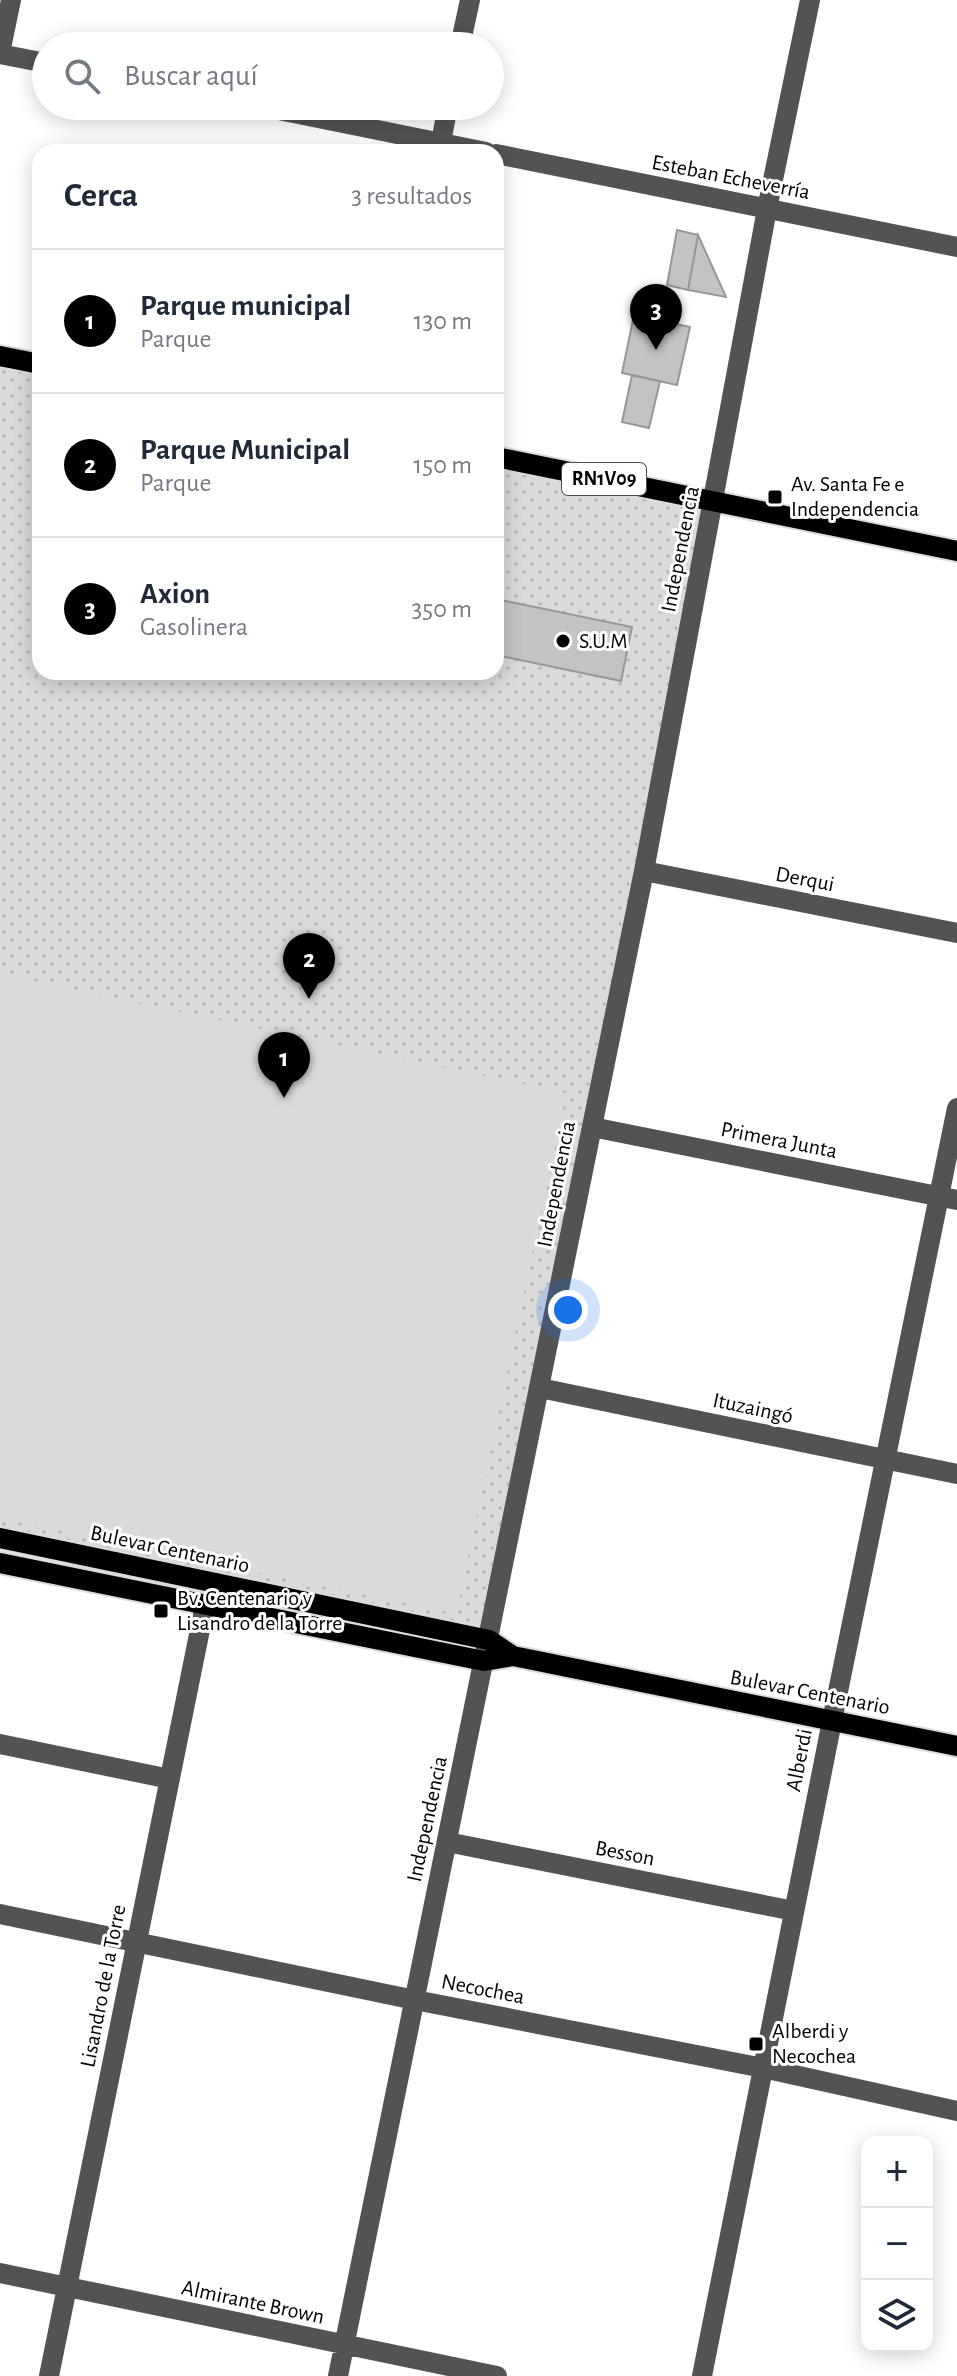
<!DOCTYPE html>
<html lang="es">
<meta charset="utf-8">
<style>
:root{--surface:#fff;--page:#f2f2f3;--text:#1f2937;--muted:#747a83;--line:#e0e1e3;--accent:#000}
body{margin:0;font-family:"Alegreya Sans",sans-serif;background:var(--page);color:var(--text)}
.controls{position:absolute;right:24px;bottom:24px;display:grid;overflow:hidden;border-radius:16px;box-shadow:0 4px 20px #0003}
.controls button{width:72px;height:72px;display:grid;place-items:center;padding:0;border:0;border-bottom:2px solid var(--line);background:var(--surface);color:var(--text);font:40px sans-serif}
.you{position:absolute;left:568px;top:1310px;width:28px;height:28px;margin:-20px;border:6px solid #fff;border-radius:50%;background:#1a73e8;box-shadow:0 0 0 12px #1a73e833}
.badge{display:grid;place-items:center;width:52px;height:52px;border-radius:50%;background:var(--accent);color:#fff;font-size:26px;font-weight:700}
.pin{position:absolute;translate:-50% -66px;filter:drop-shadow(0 2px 4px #0008)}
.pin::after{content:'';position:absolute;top:42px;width:28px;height:24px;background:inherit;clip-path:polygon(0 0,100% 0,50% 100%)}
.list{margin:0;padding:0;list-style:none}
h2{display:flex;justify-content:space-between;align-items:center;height:104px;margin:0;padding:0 32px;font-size:34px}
h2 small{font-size:26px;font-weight:400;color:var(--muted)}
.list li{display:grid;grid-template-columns:52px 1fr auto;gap:24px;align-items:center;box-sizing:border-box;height:144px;padding:0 32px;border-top:2px solid var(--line)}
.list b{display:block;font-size:30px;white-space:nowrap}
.list p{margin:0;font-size:26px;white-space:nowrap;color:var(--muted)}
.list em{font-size:26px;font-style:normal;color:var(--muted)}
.icon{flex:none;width:44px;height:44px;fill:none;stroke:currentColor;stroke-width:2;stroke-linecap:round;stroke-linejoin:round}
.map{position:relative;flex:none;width:957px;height:2376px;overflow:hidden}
.search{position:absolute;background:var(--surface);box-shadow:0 4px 20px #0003;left:32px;top:32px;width:472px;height:88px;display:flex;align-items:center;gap:20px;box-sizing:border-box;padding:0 28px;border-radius:44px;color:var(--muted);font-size:30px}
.panel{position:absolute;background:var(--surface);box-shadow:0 4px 20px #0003;left:32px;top:144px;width:472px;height:536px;border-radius:24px}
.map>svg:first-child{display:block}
.grass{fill:url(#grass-dots)}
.pitch{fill:#dadada}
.building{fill:#c3c3c3;stroke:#979797;stroke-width:2}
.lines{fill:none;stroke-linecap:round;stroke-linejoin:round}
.major-casing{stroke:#dbdbdb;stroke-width:24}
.minor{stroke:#535353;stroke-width:20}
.major{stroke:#000;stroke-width:20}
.poi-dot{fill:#000;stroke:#fff;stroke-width:3}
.labels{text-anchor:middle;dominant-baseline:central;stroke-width:6;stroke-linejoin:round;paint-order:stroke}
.shield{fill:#fff;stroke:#4c4c4c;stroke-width:2}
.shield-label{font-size:20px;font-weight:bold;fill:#000}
.street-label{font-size:22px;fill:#000;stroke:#fff}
.poi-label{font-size:22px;fill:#000;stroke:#fff;text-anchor:start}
</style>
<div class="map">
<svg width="957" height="2376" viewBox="0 0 957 2376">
<defs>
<pattern id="grass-dots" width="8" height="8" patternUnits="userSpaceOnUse" patternTransform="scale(2)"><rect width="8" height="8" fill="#dadada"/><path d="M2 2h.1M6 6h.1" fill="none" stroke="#b9b9b9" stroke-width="1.8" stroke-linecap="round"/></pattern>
</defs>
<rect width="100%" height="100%" fill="#fff"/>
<path class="grass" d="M0,356L40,364V672H496V457L713,501L489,1640L0,1538Z"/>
<path class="pitch" d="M0,974L566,1093L456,1614L0,1518Z"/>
<path class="building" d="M677,230L698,235L688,290L667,285Z
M698,235L726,297L688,290Z
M634,315L690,327L677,385L622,373Z
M632,375L660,381L649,428L622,422Z
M496,599L632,627L621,681L496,655Z"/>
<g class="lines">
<g class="major-casing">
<path id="major" d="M0,356L40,364
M496,457L957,551
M0,1538L489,1640L513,1656
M0,1563L484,1661L513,1656L957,1746"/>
</g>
<path class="minor" d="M460,46L470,0
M0,53L11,0
M0,54L46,63
M259,106L486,152
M439,152L448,106
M496,154L957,247
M644,871L957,933
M592,1127L957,1200
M540,1388L957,1474
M0,1744L170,1779
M447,1842L794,1911
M0,1914L415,2000L763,2068L957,2111
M0,2273L497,2376
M49,2376L205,1605
M338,2376L644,871L767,209L810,0
M702,2376L832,1721L957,1108"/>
<use href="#major" class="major"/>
</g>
<g class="poi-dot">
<rect x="767" y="489" width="16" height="16" rx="4"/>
<circle cx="563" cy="641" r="8"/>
<rect x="153" y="1603" width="16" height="16" rx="4"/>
<rect x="748" y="2036" width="16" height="16" rx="4"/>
</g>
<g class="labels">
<rect class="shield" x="562" y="463" width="84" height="32" rx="6"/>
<g class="shield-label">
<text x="604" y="479">RN1V09</text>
</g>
<g class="street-label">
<text transform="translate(731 177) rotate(11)">Esteban Echeverría</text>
<text transform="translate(680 549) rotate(-79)">Independencia</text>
<text transform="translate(805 879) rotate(11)">Derqui</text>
<text transform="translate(779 1140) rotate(11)">Primera Junta</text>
<text transform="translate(556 1184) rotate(-79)">Independencia</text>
<text transform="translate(753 1408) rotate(12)">Ituzaingó</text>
<text transform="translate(170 1549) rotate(12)">Bulevar Centenario</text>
<text transform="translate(810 1692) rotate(11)">Bulevar Centenario</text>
<text transform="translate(799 1760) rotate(-79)">Alberdi</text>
<text transform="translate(427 1819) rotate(-78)">Independencia</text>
<text transform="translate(625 1853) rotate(11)">Besson</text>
<text transform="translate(103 1986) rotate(-79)">Lisandro de la Torre</text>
<text transform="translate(483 1989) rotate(11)">Necochea</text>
<text transform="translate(253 2302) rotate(12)">Almirante Brown</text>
</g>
<g class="poi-label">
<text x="791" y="484">Av. Santa Fe e<tspan x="791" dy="25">Independencia</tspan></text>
<text x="579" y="641">S.U.M</text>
<text x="177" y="1598">Bv. Centenario y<tspan x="177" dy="25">Lisandro de la Torre</tspan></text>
<text x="772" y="2031">Alberdi y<tspan x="772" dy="25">Necochea</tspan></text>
</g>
</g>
</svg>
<div class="controls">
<button>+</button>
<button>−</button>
<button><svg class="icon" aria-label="layers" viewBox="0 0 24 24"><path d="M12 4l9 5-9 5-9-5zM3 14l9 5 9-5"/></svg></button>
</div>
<div class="you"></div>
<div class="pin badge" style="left:284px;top:1098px">1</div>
<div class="pin badge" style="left:309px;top:999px">2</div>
<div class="pin badge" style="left:656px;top:350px">3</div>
<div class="search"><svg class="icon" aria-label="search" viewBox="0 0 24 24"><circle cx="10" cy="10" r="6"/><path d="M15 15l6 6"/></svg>Buscar aquí</div>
<section class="panel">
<h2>Cerca<small>3 resultados</small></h2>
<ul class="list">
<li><span class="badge">1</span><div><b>Parque municipal</b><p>Parque</p></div><em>130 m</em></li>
<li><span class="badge">2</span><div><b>Parque Municipal</b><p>Parque</p></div><em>150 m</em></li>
<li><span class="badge">3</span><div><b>Axion</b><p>Gasolinera</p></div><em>350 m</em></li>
</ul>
</section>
</div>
